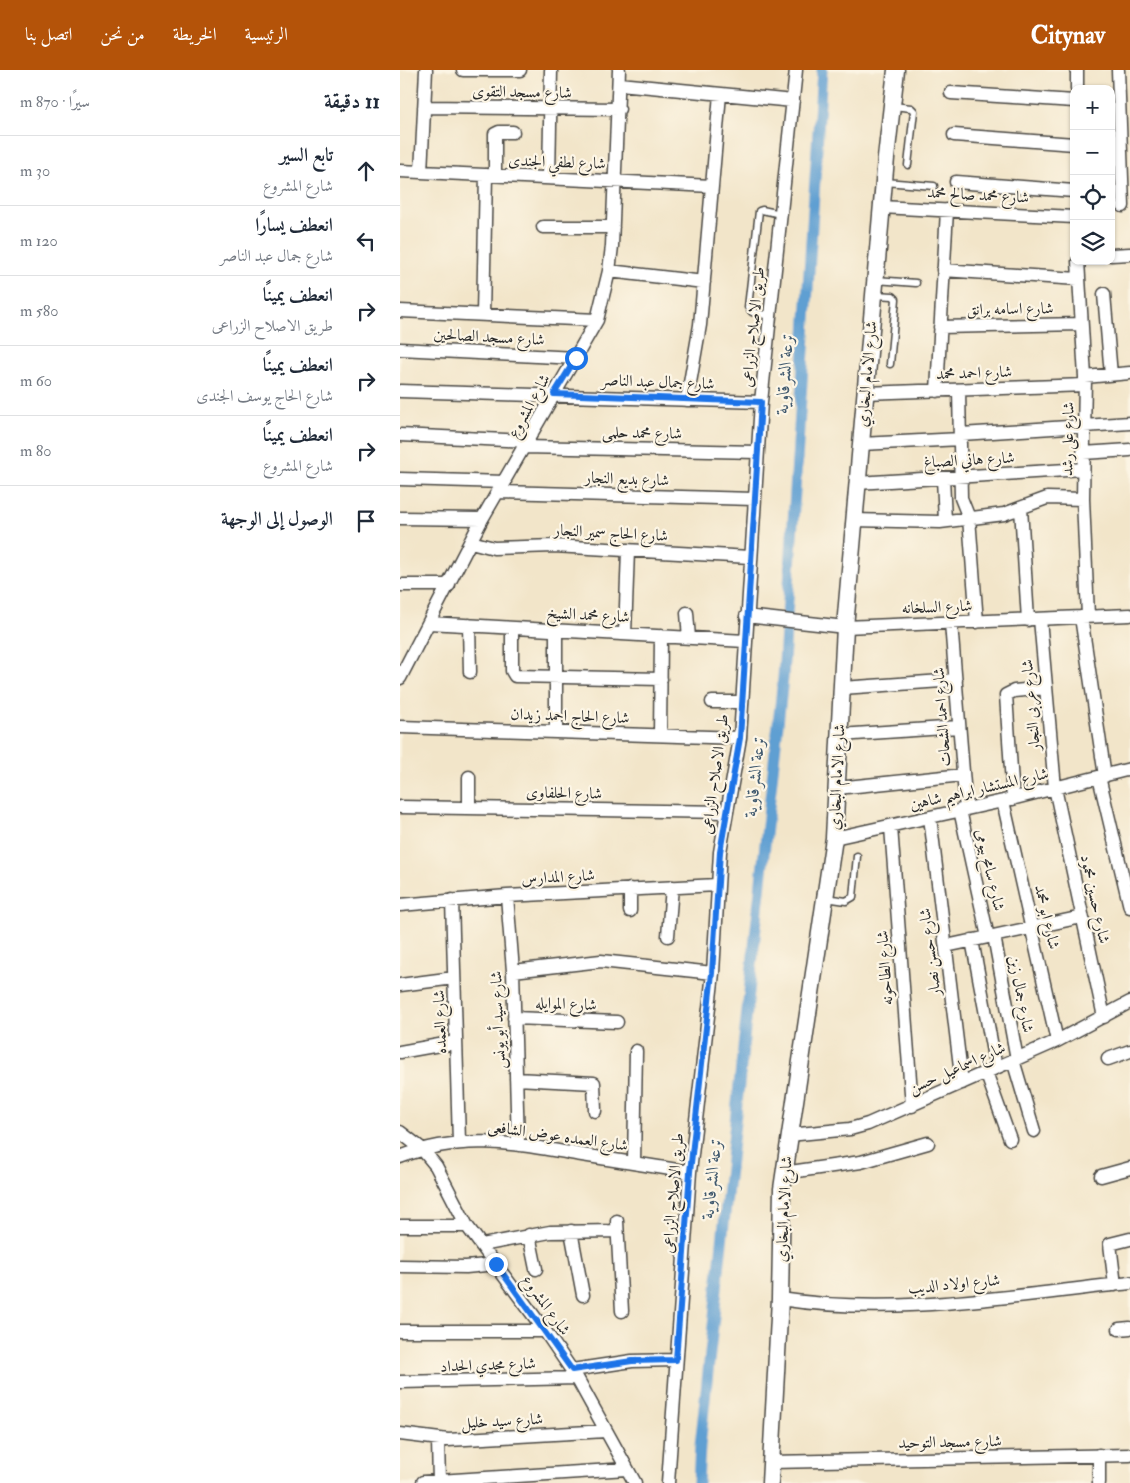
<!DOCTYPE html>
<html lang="ar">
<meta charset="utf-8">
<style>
:root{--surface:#fff;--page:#f2f2f3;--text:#1f2937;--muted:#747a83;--line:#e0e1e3;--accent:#b45309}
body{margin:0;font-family:"IM FELL Double Pica",Amiri,serif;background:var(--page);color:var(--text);direction:rtl}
.controls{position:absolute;right:15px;top:15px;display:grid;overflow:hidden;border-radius:10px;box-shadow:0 1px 4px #0004}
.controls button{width:45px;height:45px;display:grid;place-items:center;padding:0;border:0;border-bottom:1px solid var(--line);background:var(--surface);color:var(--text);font:25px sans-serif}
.stop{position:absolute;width:15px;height:15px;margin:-11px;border:4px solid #1a73e8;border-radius:50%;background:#fff}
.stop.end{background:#1a73e8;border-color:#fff;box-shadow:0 1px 5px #0008}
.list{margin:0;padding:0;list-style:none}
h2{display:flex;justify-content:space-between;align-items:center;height:65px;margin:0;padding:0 20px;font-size:21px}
h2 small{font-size:16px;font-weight:400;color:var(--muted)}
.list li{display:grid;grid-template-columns:32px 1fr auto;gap:15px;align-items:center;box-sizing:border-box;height:70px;padding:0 20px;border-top:1px solid var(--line)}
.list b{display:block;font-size:19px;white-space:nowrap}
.list p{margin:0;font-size:16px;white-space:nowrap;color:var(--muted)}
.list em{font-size:16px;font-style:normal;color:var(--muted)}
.icon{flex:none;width:28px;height:28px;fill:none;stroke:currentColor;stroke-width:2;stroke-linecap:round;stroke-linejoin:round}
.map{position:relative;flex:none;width:730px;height:1413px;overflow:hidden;direction:ltr}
header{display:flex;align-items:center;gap:30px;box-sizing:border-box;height:70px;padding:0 25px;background:var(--accent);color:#fff}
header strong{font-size:24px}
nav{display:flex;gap:28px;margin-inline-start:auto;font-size:18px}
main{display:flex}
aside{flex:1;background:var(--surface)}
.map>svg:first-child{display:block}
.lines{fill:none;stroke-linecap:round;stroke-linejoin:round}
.canal{stroke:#5f9fd2;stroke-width:11}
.service-casing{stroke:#494743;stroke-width:9}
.minor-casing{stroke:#494743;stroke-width:15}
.tertiary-casing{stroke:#494743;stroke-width:19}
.service{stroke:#fff;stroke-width:6}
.minor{stroke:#fff;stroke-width:12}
.tertiary{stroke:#fff;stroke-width:16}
.route{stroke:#1a73e8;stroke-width:6}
.labels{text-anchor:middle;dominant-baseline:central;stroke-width:4.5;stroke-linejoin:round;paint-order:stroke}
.street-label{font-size:16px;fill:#2b2b2b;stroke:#fcf5e5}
.water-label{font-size:18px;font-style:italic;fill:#40596e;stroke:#fcf5e5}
</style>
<header>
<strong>Citynav</strong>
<nav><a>الرئيسية</a><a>الخريطة</a><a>من نحن</a><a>اتصل بنا</a></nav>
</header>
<main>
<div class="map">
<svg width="730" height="1413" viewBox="0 0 730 1413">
<rect width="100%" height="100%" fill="#fcf5e5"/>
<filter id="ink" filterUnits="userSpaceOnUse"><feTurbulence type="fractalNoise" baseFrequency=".02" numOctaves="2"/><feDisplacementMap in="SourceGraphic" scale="10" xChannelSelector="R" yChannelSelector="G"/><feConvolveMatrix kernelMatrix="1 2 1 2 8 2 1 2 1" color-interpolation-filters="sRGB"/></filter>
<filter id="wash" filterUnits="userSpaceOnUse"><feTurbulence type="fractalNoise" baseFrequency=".0096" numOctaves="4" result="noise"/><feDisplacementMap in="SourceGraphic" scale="20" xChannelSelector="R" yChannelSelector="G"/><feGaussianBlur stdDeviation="1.12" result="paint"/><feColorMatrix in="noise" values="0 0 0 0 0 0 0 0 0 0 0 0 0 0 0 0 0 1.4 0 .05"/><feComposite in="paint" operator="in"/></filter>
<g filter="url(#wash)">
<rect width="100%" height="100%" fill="#f2e5c9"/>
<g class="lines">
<path class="canal" d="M298,1413L300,1376L383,608L422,0"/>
</g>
</g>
<g filter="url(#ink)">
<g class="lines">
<g class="service-casing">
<path id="service" d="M493,36L511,38L514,41L508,95
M485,112L534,116
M476,210L516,213
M475,225L493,226L496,229L490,294
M370,246L352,242L348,237L359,141L362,140L381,144
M426,828L446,831L453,827L457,786"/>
</g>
<g class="minor-casing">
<path id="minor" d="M63,0H120
M718,0L723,136
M220,14L393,31
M677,19V0
M551,23L674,31
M24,37L219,39
M554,65L674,74
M0,101L312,116
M21,102L26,0
M95,105V64L99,62H113
M149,108L151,0
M556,112L674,121
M481,137L674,147
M143,157H213
M711,185L730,184
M678,191L685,307L683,429L688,546
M543,200L678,209
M209,201L304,212
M704,224L711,305
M0,241L197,250
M83,245L86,105
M540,257L681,254
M0,279L176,288
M685,307L730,303
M559,320L561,428L569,448L577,552
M0,321L361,332
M537,321L547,140
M465,323L685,315
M287,330L300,255L320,24
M561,364L730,353
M0,365L129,371
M461,374L561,369
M125,377L357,382
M683,383L730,380
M543,408L545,451
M0,409L105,412
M457,413L683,399
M99,422L354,429
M621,438L628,550
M0,448L82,449
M454,450L540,452L604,444L647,428L683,429
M71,472L94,478L154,476L350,487
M0,515H49
M287,543L289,568
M346,546L445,557L730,545
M681,547L705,706
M640,549L655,718L704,947
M29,553L345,571
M551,553L566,739
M69,555L70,602
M112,558V601L115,606L261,609
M225,564L228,480
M0,608L82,449L197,250L209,201L212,176L219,0
M442,618L556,610
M312,632H342
M0,657L340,668
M156,662V560
M260,665L261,566
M440,665L559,657
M699,707L730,837
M437,718L563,705
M613,729L606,625L614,621L646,618
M603,731L657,971
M0,737L327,742
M69,738V707
M560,740L588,867
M530,747L562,1013
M491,757L512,1036
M434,768L603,731L730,699
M230,819V841
M107,826L113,901L118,1073
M52,830L59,1072
M0,835L107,826L317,815
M268,866L272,817
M594,866L617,989
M572,870L596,998
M546,876L682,847
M113,901L201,891L313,903
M0,915L54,908
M114,948L217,952
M0,982L56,972
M708,989L730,981
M613,990L634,1061
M586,1002L610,1069
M116,1009L194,1013L195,1041
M0,1062L22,1079L36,1096L67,1156L145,1261L177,1308L235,1413
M389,1065L450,1059L468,1054L657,971L730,932
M0,1087C62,1063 113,1073 176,1084C214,1090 252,1096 290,1102
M234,1093L236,981
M383,1103L461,1092L528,1073
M701,1106L730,1098
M217,1151L222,1241
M0,1156H67
M171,1161L183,1225
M129,1165L136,1199
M82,1175L150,1162L217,1161
M0,1196L66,1197L96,1194
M715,1215L710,1174L730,1169
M380,1229C496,1247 615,1225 730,1213
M719,1259L730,1258
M0,1261H145
M172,1300L232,1291L276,1290
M0,1312L177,1308
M0,1364L48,1370L206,1361
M38,1370L39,1413
M699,1385V1413
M371,1392L730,1385
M23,1412L227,1399
M268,1413L290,1102L313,903L320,782L340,668L361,332L396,0"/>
</g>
<g class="tertiary-casing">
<path id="tertiary" d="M370,1413L380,1229L382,1119L434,768L445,557L486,88L496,0"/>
</g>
<use href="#service" class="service"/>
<use href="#minor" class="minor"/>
<use href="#tertiary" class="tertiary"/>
</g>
</g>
<g class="lines" filter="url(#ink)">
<path class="route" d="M96,1194L172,1300L232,1291L276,1290L290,1102L312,903L320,782L340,668L361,332L154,324L176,288"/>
</g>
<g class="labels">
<g class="street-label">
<text transform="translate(122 22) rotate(1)">شارع مسجد التقوى</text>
<text transform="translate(157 92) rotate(2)">شارع لطفي الجندى</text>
<text transform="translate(578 125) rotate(3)">شارع محمد صالح محمد</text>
<text transform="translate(610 239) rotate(-1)">شارع اسامه برانق</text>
<text transform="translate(353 257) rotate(-84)">طريق الاصلاح الزراعى</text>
<text transform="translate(89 267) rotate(3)">شارع مسجد الصالحين</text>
<text transform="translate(574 303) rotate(-2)">شارع احمد محمد</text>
<text transform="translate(467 304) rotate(-85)">شارع الامام البخاري</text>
<text transform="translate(258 312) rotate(2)">شارع جمال عبد الناصر</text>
<text transform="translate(129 336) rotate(-61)">شارع المشروع</text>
<text transform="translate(242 363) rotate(1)">شارع محمد حلمى</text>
<text transform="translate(668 369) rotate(-89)">شارع على رشد</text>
<text transform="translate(569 390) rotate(-3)">شارع هاني الصباغ</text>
<text transform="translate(227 409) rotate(2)">شارع بديع النجار</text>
<text transform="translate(211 463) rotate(3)">شارع الحاج سمير النجار</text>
<text transform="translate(537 537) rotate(-2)">شارع السلخانه</text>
<text transform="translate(188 545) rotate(3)">شارع محمد الشيخ</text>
<text transform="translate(631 635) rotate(-95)">شارع عربى النجار</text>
<text transform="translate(170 646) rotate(2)">شارع الحاج احمد زيدان</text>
<text transform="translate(542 647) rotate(-94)">شارع احمد الشحات</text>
<text transform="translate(315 704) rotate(-82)">طريق الاصلاح الزراعى</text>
<text transform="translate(437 707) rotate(-87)">شارع الامام البخاري</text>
<text transform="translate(579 719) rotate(-13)">شارع المستشار ابراهيم شاهين</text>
<text transform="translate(164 723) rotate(1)">شارع الحلفاوى</text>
<text transform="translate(590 800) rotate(77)">شارع سامح بيومى</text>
<text transform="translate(158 807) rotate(-3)">شارع المدارس</text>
<text transform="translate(695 829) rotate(78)">شارع حسين محمود</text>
<text transform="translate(647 847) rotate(77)">شارع ابو محمد</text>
<text transform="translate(530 882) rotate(-97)">شارع حسن نصار</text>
<text transform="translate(485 898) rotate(-94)">شارع الطاحونه</text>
<text transform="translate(621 924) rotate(79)">شارع جمال زين</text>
<text transform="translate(166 934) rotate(2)">شارع الموايله</text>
<text transform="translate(98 950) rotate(-92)">شارع سيد أبو يونس</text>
<text transform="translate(40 952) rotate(-92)">شارع العمده</text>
<text transform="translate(557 998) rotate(-24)">شارع اسماعيل حسن</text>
<text transform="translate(158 1066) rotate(8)">شارع العمده عوض الشافعى</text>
<text transform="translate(273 1123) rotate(-85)">طريق الاصلاح الزراعى</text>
<text transform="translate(384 1139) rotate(-87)">شارع الامام البخاري</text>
<text transform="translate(554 1214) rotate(-5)">شارع اولاد الديب</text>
<text transform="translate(146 1235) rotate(54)">شارع المشروع</text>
<text transform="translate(88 1295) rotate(-2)">شارع مجدي الحداد</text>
<text transform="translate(102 1351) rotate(-3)">شارع سيد خليل</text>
<text transform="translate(550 1372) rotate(-1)">شارع مسجد التوحيد</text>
</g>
<g class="water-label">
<text transform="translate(385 303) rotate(-86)">ترعة الشرقاوية</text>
<text transform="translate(355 706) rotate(-84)">ترعة الشرقاوية</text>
<text transform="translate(312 1108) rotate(-84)">ترعة الشرقاوية</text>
</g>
</g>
</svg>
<div class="controls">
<button>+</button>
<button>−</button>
<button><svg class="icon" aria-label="locate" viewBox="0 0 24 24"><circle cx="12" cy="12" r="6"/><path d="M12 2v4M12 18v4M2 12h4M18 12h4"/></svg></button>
<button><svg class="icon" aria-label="layers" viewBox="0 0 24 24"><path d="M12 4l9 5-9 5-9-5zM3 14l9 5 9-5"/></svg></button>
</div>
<div class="stop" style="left:176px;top:288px"></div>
<div class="stop end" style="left:96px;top:1194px"></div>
</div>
<aside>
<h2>11 دقيقة<small>سيرًا · 870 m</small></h2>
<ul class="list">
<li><svg class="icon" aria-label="ahead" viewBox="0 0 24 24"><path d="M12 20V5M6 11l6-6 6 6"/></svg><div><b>تابع السير</b><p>شارع المشروع</p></div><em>30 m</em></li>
<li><svg class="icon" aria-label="left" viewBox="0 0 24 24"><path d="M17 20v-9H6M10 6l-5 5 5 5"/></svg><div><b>انعطف يسارًا</b><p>شارع جمال عبد الناصر</p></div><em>120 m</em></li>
<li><svg class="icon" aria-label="right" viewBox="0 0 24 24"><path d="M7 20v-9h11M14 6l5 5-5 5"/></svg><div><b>انعطف يمينًا</b><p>طريق الاصلاح الزراعى</p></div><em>580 m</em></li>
<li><svg class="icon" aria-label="right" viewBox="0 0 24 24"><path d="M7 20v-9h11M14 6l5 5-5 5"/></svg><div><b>انعطف يمينًا</b><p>شارع الحاج يوسف الجندى</p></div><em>60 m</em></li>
<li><svg class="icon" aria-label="right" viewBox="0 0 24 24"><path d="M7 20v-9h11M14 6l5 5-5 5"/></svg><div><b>انعطف يمينًا</b><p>شارع المشروع</p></div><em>80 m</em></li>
<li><svg class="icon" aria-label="arrive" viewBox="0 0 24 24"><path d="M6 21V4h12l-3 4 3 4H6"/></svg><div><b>الوصول إلى الوجهة</b></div></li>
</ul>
</aside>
</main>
